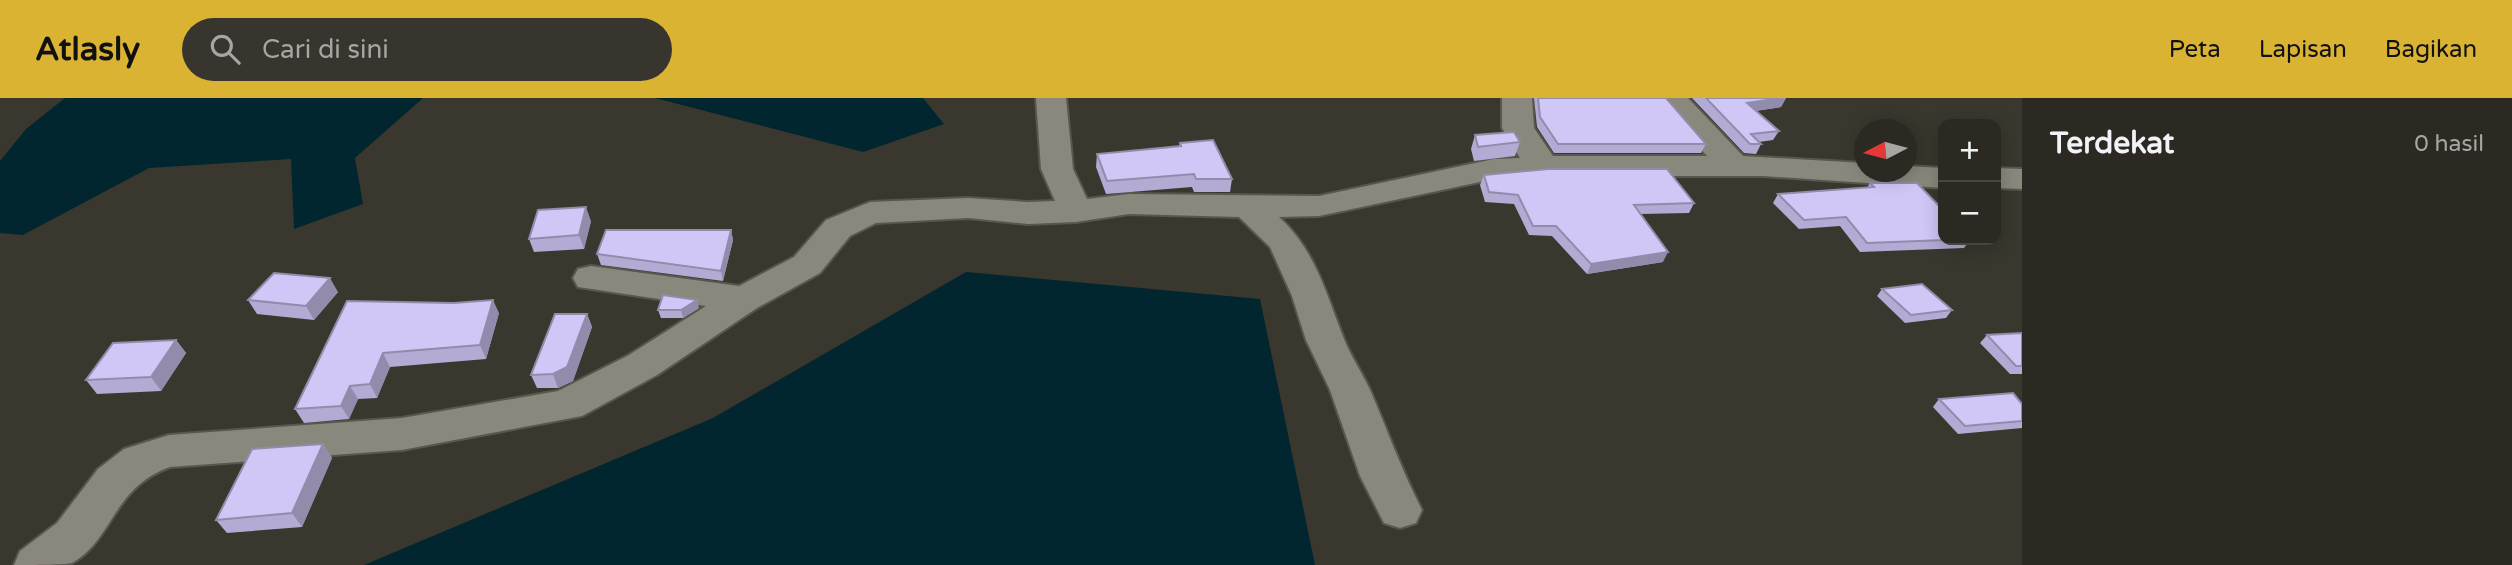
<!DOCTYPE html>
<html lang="id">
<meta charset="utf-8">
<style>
:root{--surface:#2c2922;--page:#38352f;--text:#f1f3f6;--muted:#a6a6a5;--line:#484540;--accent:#dab333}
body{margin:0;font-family:"Varela Round",sans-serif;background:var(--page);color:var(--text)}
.controls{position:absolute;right:21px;top:21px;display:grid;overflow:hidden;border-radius:14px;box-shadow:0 4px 18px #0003}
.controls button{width:63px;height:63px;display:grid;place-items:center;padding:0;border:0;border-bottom:2px solid var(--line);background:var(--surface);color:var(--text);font:35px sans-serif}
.compass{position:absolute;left:1854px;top:21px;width:63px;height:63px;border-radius:50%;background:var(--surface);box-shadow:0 4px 18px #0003;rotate:264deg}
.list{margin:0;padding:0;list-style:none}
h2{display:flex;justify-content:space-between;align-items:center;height:91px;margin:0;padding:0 28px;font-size:30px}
h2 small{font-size:23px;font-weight:400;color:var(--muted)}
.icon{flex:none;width:38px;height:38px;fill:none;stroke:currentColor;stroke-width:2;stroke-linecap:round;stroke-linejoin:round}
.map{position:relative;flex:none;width:2022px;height:467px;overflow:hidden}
header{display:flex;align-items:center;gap:42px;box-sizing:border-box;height:98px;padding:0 35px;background:var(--accent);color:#111}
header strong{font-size:33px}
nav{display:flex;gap:38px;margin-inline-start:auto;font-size:24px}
.search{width:490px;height:63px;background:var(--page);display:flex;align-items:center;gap:18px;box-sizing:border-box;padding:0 24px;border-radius:38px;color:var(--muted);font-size:26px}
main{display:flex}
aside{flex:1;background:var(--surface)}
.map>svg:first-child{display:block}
.water{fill:#01262f}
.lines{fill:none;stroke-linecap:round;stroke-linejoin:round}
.street-casing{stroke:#58564e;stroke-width:4}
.street{fill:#8a877c;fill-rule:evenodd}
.wall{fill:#b3abd4}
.shaded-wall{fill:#928bac}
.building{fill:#d0c7f6;stroke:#928bac;stroke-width:2}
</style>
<header>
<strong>Atlasly</strong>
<div class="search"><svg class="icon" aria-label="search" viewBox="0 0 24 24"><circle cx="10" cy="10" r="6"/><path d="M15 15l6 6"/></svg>Cari di sini</div>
<nav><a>Peta</a><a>Lapisan</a><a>Bagikan</a></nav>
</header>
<main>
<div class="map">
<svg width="2022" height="467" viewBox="0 0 2022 467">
<rect width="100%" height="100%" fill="#3a372e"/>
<path class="water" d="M65,0H423L355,60L363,106L294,131L291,61L149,70L23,137L0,135V63L26,31Z
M655,0H923L944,26L863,54Z
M966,174L1260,201L1315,467H364L713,320Z"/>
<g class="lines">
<g class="street-casing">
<path id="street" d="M1036,0H1066L1073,71L1087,101L1129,96L1319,98L1494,61L1520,60L1502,30V0H1532L1534,30L1553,58H1707L1656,0H1688L1743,58L1864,65V74H1906V68L1943,70V90L1763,78H1544L1494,81L1319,118L1279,119C1316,153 1326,196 1344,241C1351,259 1363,276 1371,294C1388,334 1402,373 1422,412L1416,425L1400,430L1384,425L1360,378L1330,292L1306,242L1292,198L1270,149L1239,119L1129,116L1076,124L1028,126L968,120L876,125L850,138L820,175L757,210L657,277L582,318L402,352L170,369C113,389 113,442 72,465C63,467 26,467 14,467L20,453L57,425L98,371L124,351L169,337L402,320L558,293L629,257L706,208L578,189L573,180L578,171L591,168L739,188L794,159L826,122L870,104L968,100L1028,104L1055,103L1041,71Z
M1996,70L2022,71V91L1996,90Z"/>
</g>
<use href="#street" class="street"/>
</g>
<path class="wall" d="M1534,0H1666L1706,46L1701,55H1554L1537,29Z
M1692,0H1786L1781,9L1756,13L1779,33L1773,42L1759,44L1761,46L1756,56L1744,55Z
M1475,37L1520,44L1515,58L1474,63L1471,51Z
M1180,45L1232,81L1230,94H1194L1192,89L1106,96L1096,69L1097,56L1179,48Z
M1484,77L1694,105L1689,115L1640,116L1663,164L1587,176L1552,138L1529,137L1514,106L1485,104L1480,87Z
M1870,85L1943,142H1970L1964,150L1860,154L1840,128L1799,131L1773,105L1778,96L1867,90Z
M591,123L584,151L534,154L529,141Z
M731,132L733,142L723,183L601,167L597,156Z
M1882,191L1952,212L1946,220L1905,225L1877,198Z
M338,194L314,222L257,216L248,202Z
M454,205L499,215L486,261L390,269L377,300L358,301L349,321L304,325L295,311Z
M699,210L683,220H661L658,212Z
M587,216L592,229L573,283L558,290H537L531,277Z
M2022,235V276H2010L1980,245L1987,237Z
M176,242L186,255L161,293L97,296L86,282Z
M1939,301L2022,306V330L1958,336L1933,309Z
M323,346L332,360L302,429L227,435L216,422Z"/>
<path class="shaded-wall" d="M1781,0H1786L1781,9L1741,15L1747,5Z
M586,109L591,123L584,151L579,137Z
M731,132L733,142L723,183L721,173Z
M1668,154L1663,164L1587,176L1591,166Z
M330,180L338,194L314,222L306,208Z
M493,202L499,215L486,261L480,247Z
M697,202L699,210L683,220L681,212Z
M587,216L592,229L573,283L558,290L553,276Z
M176,242L186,255L161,293L151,279Z
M383,255L390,269L377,300L370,286Z
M350,288L358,301L349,321L341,308Z
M323,346L332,360L302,429L292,415Z"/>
<path class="building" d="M1538,0H1666L1706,46H1558L1540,19Z
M1706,0H1781L1747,5L1779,33L1751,36L1761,46H1750Z
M1514,34L1520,44L1478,49L1475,37Z
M1213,42L1232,81H1196L1194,76L1107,83L1097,56L1181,48L1180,45Z
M1548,71H1667L1694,105L1634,107L1668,154L1591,166L1556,128H1533L1518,97L1489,94L1484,77Z
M1870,85H1917L1943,112V142H1945L1867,145L1846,119L1804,122L1778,96L1874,89Z
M586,109L579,137L529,141L538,112Z
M606,132H731L721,173L597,156Z
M274,175L330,180L306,208L248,202Z
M1922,186L1952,212L1911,217L1882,191Z
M663,197L697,202L681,212H658Z
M493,202L480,247L383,255L370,286L350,288L341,308L295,311L347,203L454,205Z
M555,216H587L567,269L553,276L531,277Z
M2022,235V268H2016L1987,237Z
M176,242L151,279L86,282L113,245Z
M2013,295L2022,306V323L1965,328L1939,301Z
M323,346L292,415L216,422L252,351Z"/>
</svg>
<div class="controls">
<button>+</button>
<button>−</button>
</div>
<svg class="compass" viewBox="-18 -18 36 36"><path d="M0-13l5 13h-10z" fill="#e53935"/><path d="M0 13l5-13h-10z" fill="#a6a6a5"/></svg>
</div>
<aside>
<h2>Terdekat<small>0 hasil</small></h2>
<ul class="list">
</ul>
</aside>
</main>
